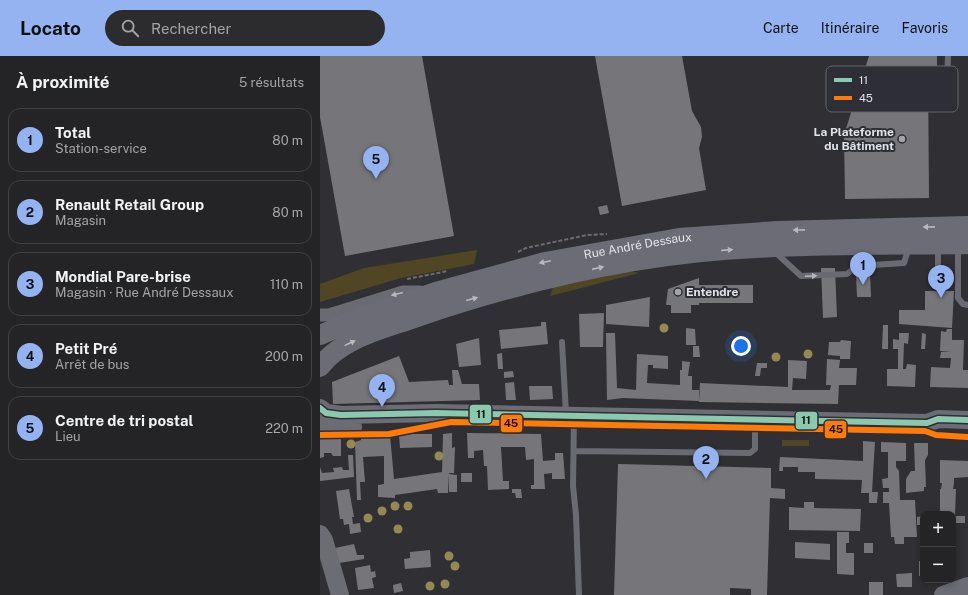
<!DOCTYPE html>
<html lang="fr">
<meta charset="utf-8">
<style>
:root{--surface:#242427;--page:#2c2c2f;--text:#f1f3f6;--muted:#a3a4a7;--line:#414144;--accent:#95b2f1}
body{margin:0;font-family:"Public Sans",sans-serif;background:var(--page);color:var(--text)}
.controls{position:absolute;right:12px;bottom:12px;display:grid;overflow:hidden;border-radius:8px;box-shadow:0 2px 6px #0003}
.controls button{width:36px;height:36px;display:grid;place-items:center;padding:0;border:0;border-bottom:1px solid var(--line);background:var(--surface);color:var(--text);font:20px sans-serif}
.you{position:absolute;left:421px;top:290px;width:14px;height:14px;margin:-10px;border:3px solid #fff;border-radius:50%;background:#1a73e8;box-shadow:0 0 0 6px #1a73e833}
.badge{display:grid;place-items:center;width:26px;height:26px;border-radius:50%;background:var(--accent);color:#111;font-size:13px;font-weight:700}
.pin{position:absolute;translate:-50% -33px;filter:drop-shadow(0 1px 2px #0008)}
.pin::after{content:'';position:absolute;top:21px;width:14px;height:12px;background:inherit;clip-path:polygon(0 0,100% 0,50% 100%)}
.list{margin:0;padding:0;list-style:none}
h2{display:flex;justify-content:space-between;align-items:center;height:52px;margin:0;padding:0 16px;font-size:17px}
h2 small{font-size:13px;font-weight:400;color:var(--muted)}
.list li{display:grid;grid-template-columns:26px 1fr auto;gap:12px;align-items:center;box-sizing:border-box;height:64px;margin:0 8px 8px;padding:0 8px;border:1px solid var(--line);border-radius:12px}
.list b{display:block;font-size:15px;white-space:nowrap}
.list p{margin:0;font-size:13px;white-space:nowrap;color:var(--muted)}
.list em{font-size:13px;font-style:normal;color:var(--muted)}
.icon{flex:none;width:22px;height:22px;fill:none;stroke:currentColor;stroke-width:2;stroke-linecap:round;stroke-linejoin:round}
.map{position:relative;flex:none;width:648px;height:539px;overflow:hidden}
header{display:flex;align-items:center;gap:24px;box-sizing:border-box;height:56px;padding:0 20px;background:var(--accent);color:#111}
header strong{font-size:19px}
nav{display:flex;gap:22px;margin-inline-start:auto;font-size:14px}
.search{width:280px;height:36px;background:var(--page);display:flex;align-items:center;gap:10px;box-sizing:border-box;padding:0 14px;border-radius:22px;color:var(--muted);font-size:15px}
main{display:flex}
aside{flex:1;background:var(--surface)}
.map>svg:first-child{display:block}
.green{fill:#504624}
.building{fill:#76767a}
.lines{fill:none;stroke-linecap:round;stroke-linejoin:round}
.path{stroke:#6c6c72;stroke-width:2;stroke-dasharray:4 2;stroke-linecap:butt}
.service{stroke:#6a6b72;stroke-width:6}
.minor{stroke:#6a6b72;stroke-width:13}
.secondary{stroke:#6c6c75;stroke-width:18}
.primary{stroke:#6b6c75;stroke-width:20}
.bus-1-casing{stroke:#2e2f36;stroke-width:9}
.bus-2-casing{stroke:#2e2f36;stroke-width:9}
.bus-1{stroke:#8ac9ae;stroke-width:6}
.bus-2{stroke:#ff7b06;stroke-width:6}
.tree{fill:#968854}
.oneway{fill:#b8b9be}
.oneway2{fill:#b7b8bd}
.poi-dot{fill:#a3a4a8;stroke:#2e2f36;stroke-width:1.5}
.labels{text-anchor:middle;dominant-baseline:central;stroke-width:4;stroke-linejoin:round;paint-order:stroke}
.poi-label{font-size:12px;font-weight:bold;fill:#e1e2e6;stroke:#2e2f36;text-anchor:end}
.street-label{font-size:12px;fill:#e1e2e6;stroke:#2e2f36}
.key{fill:#2e2f36;stroke:#64656b;stroke-width:1}
.key-label{font-size:11px;fill:#e1e2e6}
.line-badge{stroke:#2e2f36;stroke-width:1.5}
.pale-badge-label{font-size:11px;text-anchor:middle;font-weight:bold;fill:#111}
</style>
<header>
<strong>Locato</strong>
<div class="search"><svg class="icon" aria-label="search" viewBox="0 0 24 24"><circle cx="10" cy="10" r="6"/><path d="M15 15l6 6"/></svg>Rechercher</div>
<nav><a>Carte</a><a>Itinéraire</a><a>Favoris</a></nav>
</header>
<main>
<aside>
<h2>À proximité<small>5 résultats</small></h2>
<ul class="list">
<li><span class="badge">1</span><div><b>Total</b><p>Station-service</p></div><em>80 m</em></li>
<li><span class="badge">2</span><div><b>Renault Retail Group</b><p>Magasin</p></div><em>80 m</em></li>
<li><span class="badge">3</span><div><b>Mondial Pare-brise</b><p>Magasin · Rue André Dessaux</p></div><em>110 m</em></li>
<li><span class="badge">4</span><div><b>Petit Pré</b><p>Arrêt de bus</p></div><em>200 m</em></li>
<li><span class="badge">5</span><div><b>Centre de tri postal</b><p>Lieu</p></div><em>220 m</em></li>
</ul>
</aside>
<div class="map">
<svg width="648" height="539" viewBox="0 0 648 539">
<rect width="100%" height="100%" fill="#303034"/>
<path class="green" d="M157,194L154,208L81,222L0,246V228L44,212Z
M306,214L319,217L230,240L233,231Z
M462,384H489V390H462Z"/>
<path class="building" d="M0,0H102L134,180L25,200L0,61Z
M275,0H362L372,55L381,71L382,81L379,92L386,134L302,150Z
M549,0H617V16H608L609,142L525,143L524,79Z
M287,149L289,157L280,159L278,151Z
M501,212H515L517,261L503,262Z
M550,217L551,241H537L536,218Z
M379,222V229H433V247H379V249H371V257H351V249H346L348,233Z
M605,235H634L632,272L579,268V254H605Z
M330,241L329,271L286,268V249Z
M284,257L283,291H260L259,258Z
M221,266H226L228,288L181,293L179,274L221,270Z
M563,269H568V293H562Z
M366,272L375,273L376,289H366Z
M627,273H632V284H644L643,314H648V332L610,331L611,311L630,312L631,302H620L621,296H631L620,295L621,275L626,276Z
M286,277H295L297,332L316,334L317,298L348,300V313L333,312V309H328L327,327L360,329V314H362V305L370,306L368,320H372V334H379V345L303,342L287,344Z
M579,277H589L588,288L584,287L583,313H586L587,308L596,309L595,331L567,330V313H578V293H573V283L579,284Z
M602,277L606,278L605,293H601Z
M159,282L161,309L139,311L136,288Z
M521,284L531,285L530,303H520V300L508,299L509,286H520Z
M373,290H379L380,301H373Z
M182,297L183,313H178L177,298Z
M79,300L89,326L128,324L129,329H133L132,314H138L142,328H159L160,344L13,348L12,326Z
M507,303L520,304L519,312H537L536,329H519L518,348L379,346L380,327L468,331V304L487,305L486,323L473,322L472,334H510L511,329H506Z
M437,307H447V312H441L440,320H435Z
M193,315L194,321L184,322V316Z
M194,326L196,344H186L185,327Z
M209,330H232L233,343L210,344Z
M132,377V392L135,391L134,417H129L128,437H118L117,433L75,439V442L58,441V429L64,428V400L43,401L45,426H40L41,444H37L35,386L41,384V380L70,379L74,423L122,416L123,378Z
M147,377L221,378L223,405L235,404V397H243L245,423H232V417L224,418L225,433H211V429H214V403L206,404L205,391H181L183,425H189V433L168,434L167,410H164L163,394L154,395V402H148Z
M91,378H112V391L80,392L79,379Z
M21,380V400H13L11,397H4V401L0,402V381Z
M543,385L555,386L552,436H558L557,447H549V437H541L542,424L495,423V416H478V411H463V415H459L460,401L543,405Z
M561,386L586,387V405H576V411L579,415L580,444H595L597,481H584V488H575L574,481H571L569,447H563V436H569V432H563L562,423L568,422V396H561Z
M594,387H608V399L605,404L606,431H604V435L586,437V423L591,415H595Z
M28,399H33L34,421L0,425V411L2,417L14,416L13,412L22,411L23,414H29Z
M620,404L648,405V421L634,422V427L633,433H636L635,460H645V467H633V458H620V433H621L622,427H620Z
M298,408L451,412V432L465,433V443L450,442L447,539H431V533L410,532V539H294Z
M141,417H152V426H141Z
M129,418L137,419V436H129Z
M29,433L34,461H32L33,468L40,467L41,476L30,478L29,468L24,469L23,463H20L16,435Z
M192,433H201L202,442H196L195,437H192Z
M484,446H494V452L541,453L540,475L469,474V451L484,452Z
M603,460V469H597V461Z
M517,476H529V487H526V497H534V519L517,518Z
M475,486L510,488V504L475,502Z
M544,487H553V497H544Z
M34,488L37,499H44V503L19,507L15,492Z
M110,494L111,511L85,513L84,503L90,502V496Z
M599,505H603V520H599Z
M50,509L51,516L55,515L56,521L52,522L54,532L38,534L35,512Z
M592,517V531H577L576,518Z
M549,526H563V539H549Z
M81,527L83,535L74,537L73,529Z"/>
<g class="lines">
<path class="path" d="M198,196L206,192L267,179L287,178
M87,223L128,215"/>
<path class="service" d="M627,29L628,0
M638,190V242L643,248L648,249
M455,196L481,220L527,218L537,210L584,207L589,191
M618,226V190
M242,286L246,358
M254,361L253,430L256,459L259,539
M254,395L430,397L435,393V364"/>
<path class="minor" d="M0,259H9L83,236H100"/>
<path class="secondary" d="M0,352L6,357L21,359L116,357L607,367L618,363L648,364
M0,371H33
M0,478L4,484L20,539
M623,539L648,530"/>
<g class="primary">
<path id="s1" d="M0,279L40,262L116,236L225,206L359,182L458,175L648,170"/>
<path d="M0,311C21,282 64,273 97,261C206,224 320,197 436,192C506,188 577,189 648,188"/>
</g>
<g class="bus-1-casing">
<path id="bus-1" d="M0,352L6,357L21,359L116,357L607,367L618,363L648,364"/>
</g>
<g class="bus-2-casing">
<path id="bus-2" d="M0,379L69,378L131,366L605,375L616,379L647,381"/>
</g>
<use href="#bus-1" class="bus-1"/>
<use href="#bus-2" class="bus-2"/>
</g>
<g class="tree">
<circle cx="344" cy="272" r="4.5"/>
<circle cx="488" cy="298" r="4.5"/>
<circle cx="456" cy="301" r="4.5"/>
<circle cx="31" cy="388" r="4.5"/>
<circle cx="119" cy="400" r="4.5"/>
<circle cx="75" cy="450" r="4.5"/>
<circle cx="88" cy="450" r="4.5"/>
<circle cx="62" cy="455" r="4.5"/>
<circle cx="48" cy="462" r="4.5"/>
<circle cx="78" cy="473" r="4.5"/>
<circle cx="129" cy="500" r="4.5"/>
<circle cx="135" cy="510" r="4.5"/>
<circle cx="125" cy="528" r="4.5"/>
<circle cx="110" cy="530" r="4.5"/>
</g>
<defs><path id="oneway-solid" d="M-6-.8H1V-3.2L6.5 0L1 3.2V.8H-6Z"/></defs>
<g class="oneway">
<use href="#oneway-solid" transform="translate(609 171) rotate(179)"/>
<use href="#oneway-solid" transform="translate(479 174) rotate(179)"/>
<use href="#oneway-solid" transform="translate(407 194) rotate(-5)"/>
<use href="#oneway-solid" transform="translate(225 206) rotate(168)"/>
<use href="#oneway-solid" transform="translate(278 212) rotate(-13)"/>
<use href="#oneway-solid" transform="translate(152 243) rotate(-15)"/>
<use href="#oneway-solid" transform="translate(30 287) rotate(-26)"/>
</g>
<g class="oneway2">
<use href="#oneway-solid" transform="translate(491 220) rotate(-3)"/>
<use href="#oneway-solid" transform="translate(77 238) rotate(166)"/>
</g>
<g class="poi-dot">
<circle cx="582" cy="83" r="4"/>
<circle cx="358" cy="236" r="4"/>
</g>
<g class="labels">
<g class="poi-label">
<text x="574" y="76">La Plateforme<tspan x="574" dy="14">du Bâtiment</tspan></text>
<text x="366" y="236" text-anchor="start">Entendre</text>
</g>
<g class="street-label">
<text stroke="none"><textPath href="#s1" startOffset="331">Rue André Dessaux</textPath></text>
</g>
</g>
<rect x="506" y="10" width="132" height="46" rx="6" class="key"/>
<rect x="514" y="22" width="18" height="4" fill="#8ac9ae"/>
<rect x="514" y="40" width="18" height="4" fill="#ff7b06"/>
<g class="key-label">
<text x="539" y="28">11</text>
<text x="539" y="46">45</text>
</g>
<g class="line-badge">
<rect x="149" y="348" width="23" height="20" rx="4" fill="#8ac9ae"/>
<rect x="475" y="355" width="23" height="19" rx="4" fill="#8ac9ae"/>
<rect x="180" y="358" width="23" height="19" rx="4" fill="#ff7b06"/>
<rect x="504" y="364" width="23" height="19" rx="4" fill="#ff7b06"/>
</g>
<g class="pale-badge-label">
<text x="161" y="362">11</text>
<text x="486" y="368">11</text>
<text x="191" y="371">45</text>
<text x="516" y="377">45</text>
</g>
</svg>
<div class="controls">
<button>+</button>
<button>−</button>
</div>
<div class="you"></div>
<div class="pin badge" style="left:543px;top:229px">1</div>
<div class="pin badge" style="left:386px;top:423px">2</div>
<div class="pin badge" style="left:621px;top:242px">3</div>
<div class="pin badge" style="left:62px;top:351px">4</div>
<div class="pin badge" style="left:56px;top:123px">5</div>
</div>
</main>
